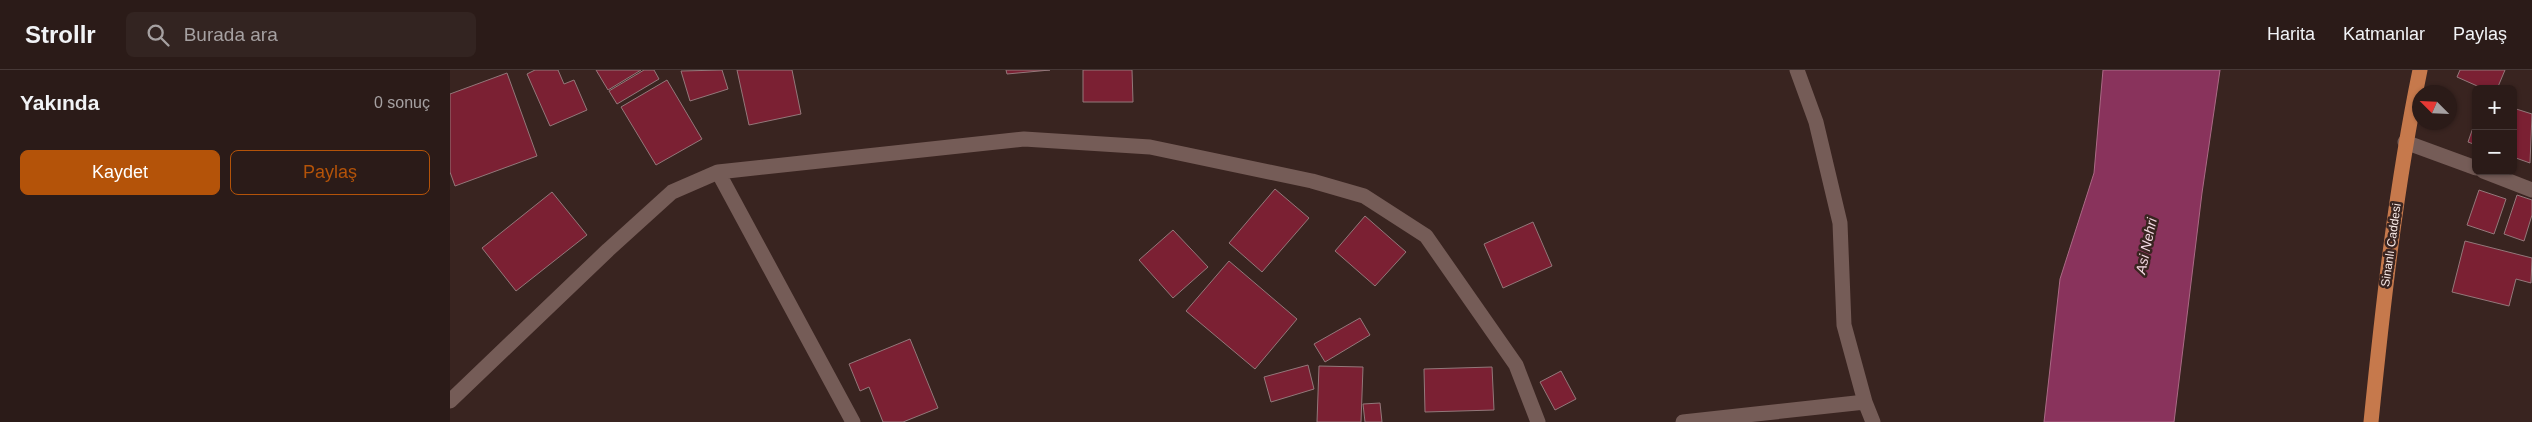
<!DOCTYPE html>
<html lang="tr">
<meta charset="utf-8">
<style>
:root{--surface:#2b1b18;--page:#332421;--text:#f1f3f6;--muted:#a6a1a2;--line:#473937;--accent:#b45309}
body{margin:0;font-family:Helvetica,sans-serif;background:var(--page);color:var(--text)}
.controls{position:absolute;right:15px;top:15px;display:grid;overflow:hidden;border-radius:8px;box-shadow:0 1px 4px #0004}
.controls button{width:45px;height:45px;display:grid;place-items:center;padding:0;border:0;border-bottom:1px solid var(--line);background:var(--surface);color:var(--text);font:25px sans-serif}
.compass{position:absolute;left:1962px;top:15px;width:45px;height:45px;border-radius:50%;background:var(--surface);box-shadow:0 1px 4px #0004;rotate:294deg}
.list{margin:0;padding:0;list-style:none}
h2{display:flex;justify-content:space-between;align-items:center;height:65px;margin:0;padding:0 20px;font-size:21px}
h2 small{font-size:16px;font-weight:400;color:var(--muted)}
.actions{display:flex;gap:10px;padding:15px 20px}
.actions a{flex:1;padding:11px 0;border:1px solid var(--accent);border-radius:8px;text-align:center;font-size:18px;color:var(--accent)}
.actions .main{background:var(--accent);color:#fff}
.icon{flex:none;width:28px;height:28px;fill:none;stroke:currentColor;stroke-width:2;stroke-linecap:round;stroke-linejoin:round}
.map{position:relative;flex:none;width:2082px;height:352px;overflow:hidden}
header{display:flex;align-items:center;gap:30px;box-sizing:border-box;height:70px;padding:0 25px;background:var(--surface);border-bottom:1px solid var(--line)}
header strong{font-size:24px}
nav{display:flex;gap:28px;margin-inline-start:auto;font-size:18px}
.search{width:350px;height:45px;background:var(--page);display:flex;align-items:center;gap:12px;box-sizing:border-box;padding:0 18px;border-radius:8px;color:var(--muted);font-size:19px}
main{display:flex}
aside{flex:1;background:var(--surface)}
.map>svg:first-child{display:block}
.water{fill:#89335c;stroke:#aa6a85}
.building{fill:#7b2033;stroke:#93787a}
.lines{fill:none;stroke-linecap:round;stroke-linejoin:round}
.minor{stroke:#755c57;stroke-width:15}
.major{stroke:#c6794c;stroke-width:15}
.labels{text-anchor:middle;dominant-baseline:central;stroke-width:5;stroke-linejoin:round;paint-order:stroke}
.street-label{font-size:12px;fill:#f8e9e6;stroke:#392420}
.water-label{font-size:14px;font-style:italic;fill:#f5dbe5;stroke:#392420}
</style>
<header>
<strong>Strollr</strong>
<div class="search"><svg class="icon" aria-label="search" viewBox="0 0 24 24"><circle cx="10" cy="10" r="6"/><path d="M15 15l6 6"/></svg>Burada ara</div>
<nav><a>Harita</a><a>Katmanlar</a><a>Paylaş</a></nav>
</header>
<main>
<aside>
<h2>Yakında<small>0 sonuç</small></h2>
<ul class="list">
</ul>
<div class="actions"><a class="main">Kaydet</a><a>Paylaş</a></div>
</aside>
<div class="map">
<svg width="2082" height="352" viewBox="0 0 2082 352">
<rect width="100%" height="100%" fill="#392420"/>
<path class="water" d="M1653,0H1770L1752,123L1724,352H1594L1610,209L1644,103Z"/>
<path class="building" d="M85,0H108L114,14L124,10L137,40L100,56L77,4Z
M146,0H191L158,20Z
M194,0H204L209,9L167,34L159,21Z
M272,0L278,19L240,31L231,1Z
M287,0H342L351,44L299,55Z
M556,0H600L557,4Z
M633,0H682L683,32H633Z
M2010,0H2055L2047,19H2034L2007,7Z
M57,3L87,86L5,116L0,102V24Z
M217,10L252,69L206,95L171,37Z
M2063,38L2082,44L2080,93L2063,87Z
M2026,49V75L2018,72Z
M825,119L859,148L812,202L779,173Z
M2029,120L2056,129L2044,164L2017,155Z
M102,122L137,165L66,221L32,178Z
M2067,125L2082,130V145L2074,171L2054,164Z
M915,146L956,182L925,216L885,181Z
M1083,152L1102,196L1053,218L1034,174Z
M723,160L758,197L723,228L689,190Z
M2015,171L2082,188L2081,213L2066,209L2059,236L2002,222Z
M779,191L847,249L805,299L736,241Z
M910,248L920,265L875,292L864,274Z
M460,269L488,338L453,352H433L419,317L410,321L399,294Z
M858,295L864,319L821,332L814,307Z
M869,296L913,297L911,352H867Z
M1042,297L1044,340L975,342L974,299Z
M1111,301L1126,329L1105,340L1090,312Z
M930,333L932,352H915L913,334Z"/>
<g class="lines">
<path class="minor" d="M1347,0L1366,52L1390,153L1394,255L1415,332L1423,352
M1955,72L2026,98
M2033,101L2082,120
M268,102L403,352
M0,331L158,180L222,122L268,102L574,69L700,77L862,111L914,126L976,166L1066,295L1088,352
M1233,352L1415,332"/>
<path class="major" d="M1921,352C1933,234 1946,116 1970,0"/>
</g>
<g class="labels">
<g class="street-label">
<text transform="translate(1941 175) rotate(-82)">Sinanlı Caddesi</text>
</g>
<g class="water-label">
<text transform="translate(1696 176) rotate(-78)">Asi Nehri</text>
</g>
</g>
</svg>
<div class="controls">
<button>+</button>
<button>−</button>
</div>
<svg class="compass" viewBox="-18 -18 36 36"><path d="M0-13l5 13h-10z" fill="#e53935"/><path d="M0 13l5-13h-10z" fill="#a6a1a2"/></svg>
</div>
</main>
